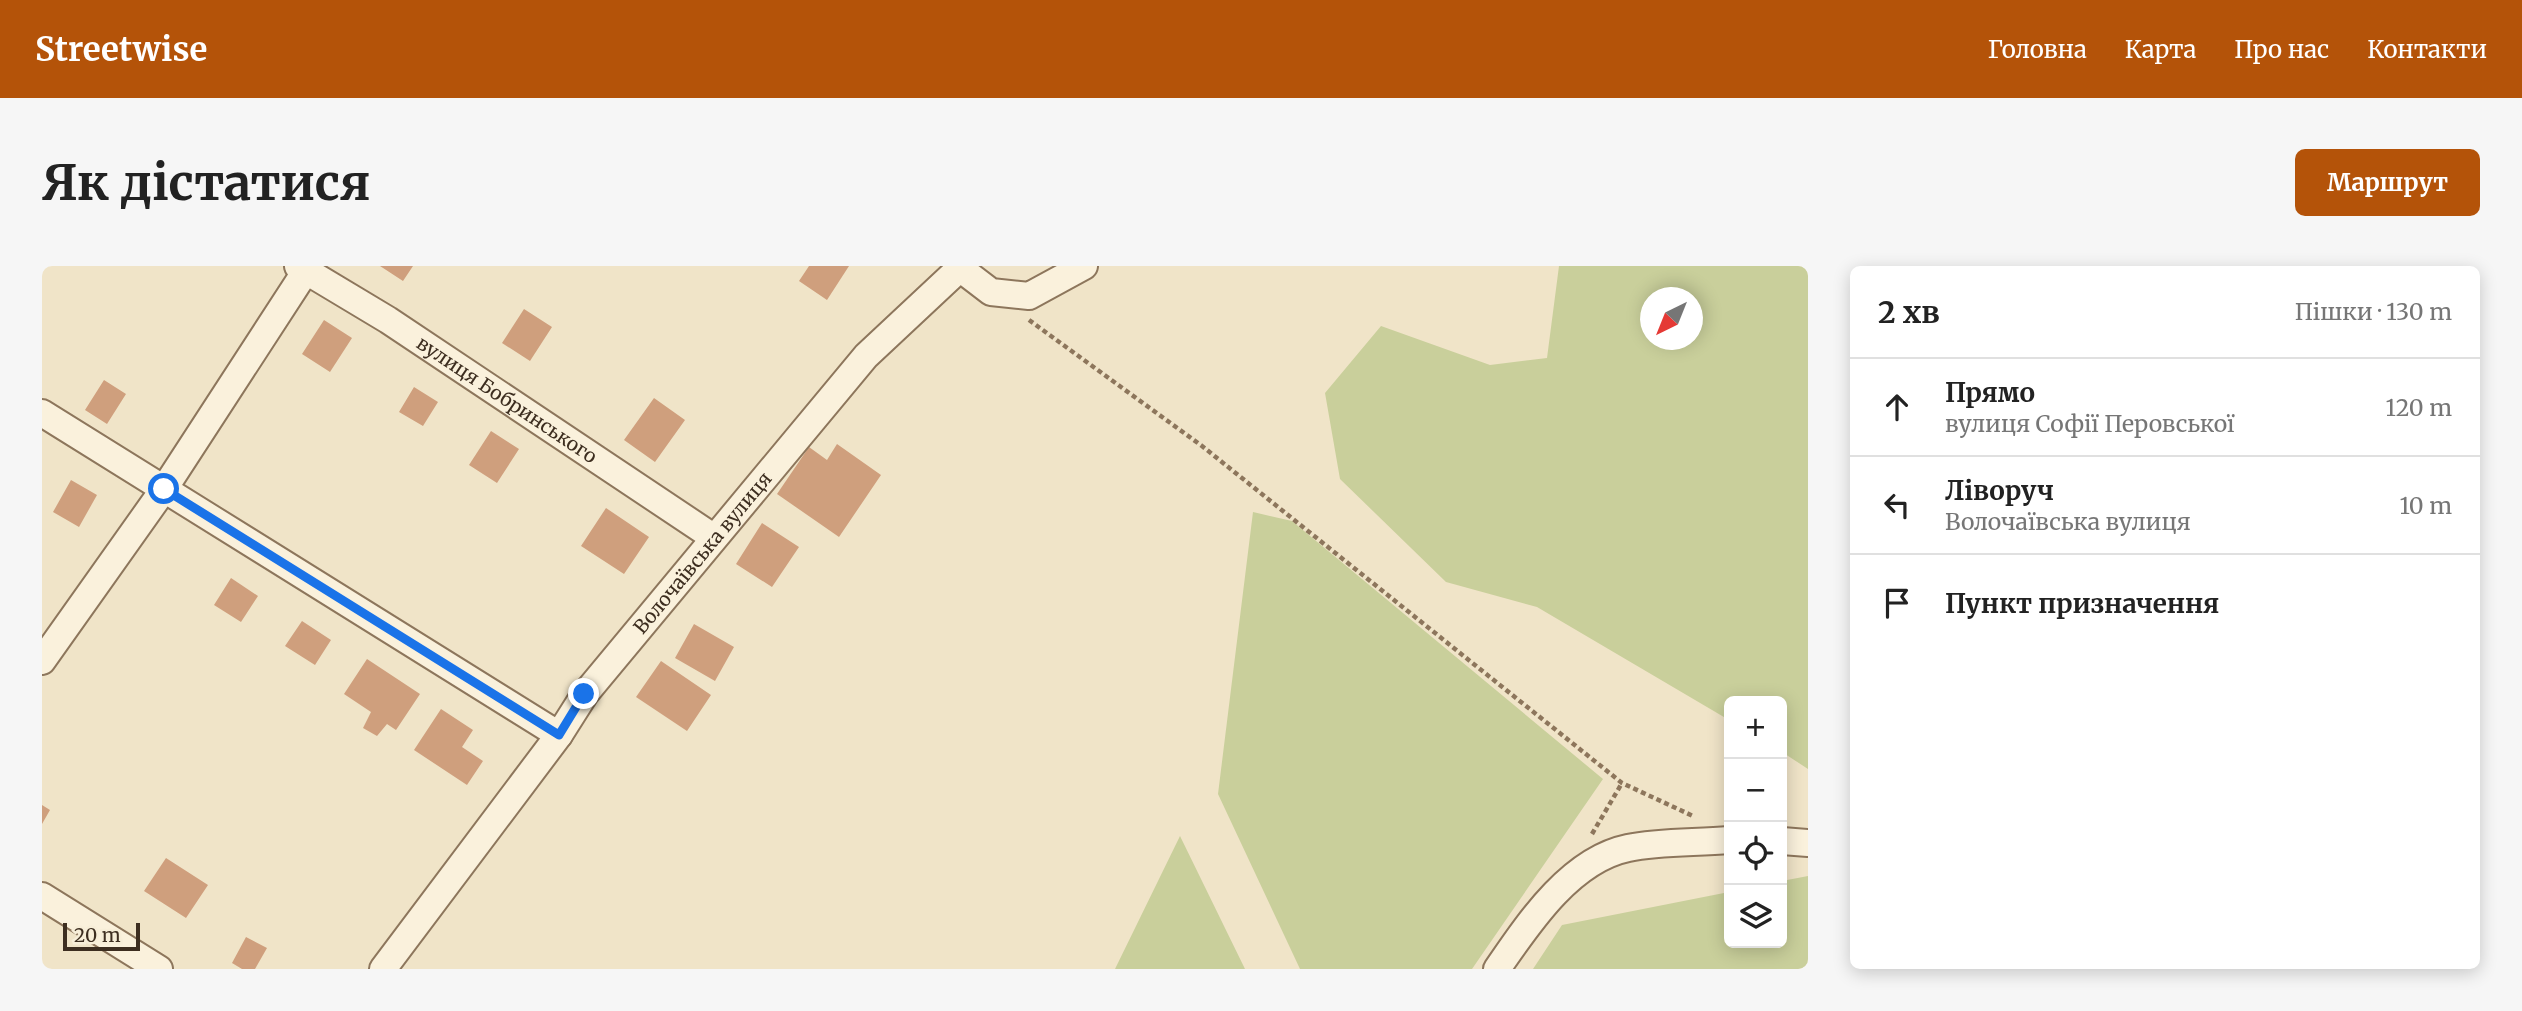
<!DOCTYPE html>
<html lang="uk">
<meta charset="utf-8">
<style>
:root{--surface:#fff;--page:#f6f6f6;--text:#222;--muted:#767676;--line:#e0e0e0;--accent:#b45309}
body{margin:0;font-family:Merriweather,serif;background:var(--page);color:var(--text)}
.controls{position:absolute;right:21px;bottom:21px;display:grid;overflow:hidden;border-radius:10px;box-shadow:0 4px 18px #0003}
.controls button{width:63px;height:63px;display:grid;place-items:center;padding:0;border:0;border-bottom:2px solid var(--line);background:var(--surface);color:var(--text);font:35px sans-serif}
.compass{position:absolute;left:1598px;top:21px;width:63px;height:63px;border-radius:50%;background:var(--surface);box-shadow:0 4px 18px #0003;rotate:223deg}
.scale{position:absolute;left:21px;bottom:18px;width:77px;box-sizing:border-box;padding-left:7px;border:4px solid #3d2e20;border-top:0;font-size:19px;line-height:24px;white-space:nowrap;color:#3d2e20;-webkit-text-stroke:5px #f7eed8;paint-order:stroke}
.stop{position:absolute;width:21px;height:21px;margin:-16px;border:5px solid #1a73e8;border-radius:50%;background:#fff}
.stop.end{background:#1a73e8;border-color:#fff;box-shadow:0 2px 7px #0008}
.list{margin:0;padding:0;list-style:none}
h2{display:flex;justify-content:space-between;align-items:center;height:91px;margin:0;padding:0 28px;font-size:30px}
h2 small{font-size:23px;font-weight:400;color:var(--muted)}
.list li{display:grid;grid-template-columns:46px 1fr auto;gap:21px;align-items:center;box-sizing:border-box;height:98px;padding:0 28px;border-top:2px solid var(--line)}
.list b{display:block;font-size:26px;white-space:nowrap}
.list p{margin:0;font-size:23px;white-space:nowrap;color:var(--muted)}
.list em{font-size:23px;font-style:normal;color:var(--muted)}
.icon{flex:none;width:38px;height:38px;fill:none;stroke:currentColor;stroke-width:2;stroke-linecap:round;stroke-linejoin:round}
.map{position:relative;flex:none;width:1766px;height:703px;overflow:hidden;border-radius:10px}
header{display:flex;align-items:center;gap:42px;box-sizing:border-box;height:98px;padding:0 35px;background:var(--accent);color:#fff}
header strong{font-size:33px}
nav{display:flex;gap:38px;margin-inline-start:auto;font-size:24px}
.intro{display:flex;align-items:center;justify-content:space-between;box-sizing:border-box;height:168px;padding:0 42px}
h1{margin:0;font-size:49px}
.button{padding:18px 32px;border-radius:10px;background:var(--accent);color:#fff;font-size:24px;font-weight:700}
main{display:flex;gap:42px;padding:0 42px}
aside{flex:1;background:var(--surface);border-radius:10px;box-shadow:0 4px 18px #0003}
.map>svg:first-child{display:block}
.green{fill:#c9cf9b;fill-rule:evenodd}
.building{fill:#cf9f7d}
.lines{fill:none;stroke-linecap:round;stroke-linejoin:round}
.minor-casing{stroke:#8d765c;stroke-width:30}
.path{stroke:#8d765c;stroke-width:4.5;stroke-dasharray:5 3.5;stroke-linecap:butt}
.minor{stroke:#faf1dc;stroke-width:26}
.route{stroke:#1a73e8;stroke-width:9}
.labels{text-anchor:middle;dominant-baseline:central;stroke-width:5;stroke-linejoin:round;paint-order:stroke}
.street-label{font-size:19px;fill:#3d2e20;stroke:#f7eed8}
</style>
<header>
<strong>Streetwise</strong>
<nav><a>Головна</a><a>Карта</a><a>Про нас</a><a>Контакти</a></nav>
</header>
<div class="intro"><h1>Як дістатися</h1><a class="button">Маршрут</a></div>
<main>
<div class="map">
<svg width="1766" height="703" viewBox="0 0 1766 703">
<rect width="100%" height="100%" fill="#f0e4c8"/>
<path class="green" d="M1517,0H1766V503L1740,486V435H1687V454L1495,341L1404,316L1298,213L1283,127L1339,60L1448,99L1505,92ZM1608,32H1650V74H1608Z
M1211,246L1250,255L1561,513L1430,703H1258L1176,528Z
M1138,570L1203,703H1073Z
M1766,610V703H1491L1520,659L1687,626V677H1740V615Z"/>
<path class="building" d="M338,0H371L361,15Z
M767,0H807L785,34L757,15Z
M482,43L510,61L488,95L460,77Z
M282,54L310,72L288,106L260,88Z
M62,114L84,128L65,158L43,144Z
M372,121L396,136L381,160L357,146Z
M612,132L643,154L613,196L582,174Z
M449,165L477,183L455,217L427,199Z
M795,178L839,209L797,271L735,228L767,181L785,194Z
M29,214L55,229L37,261L11,246Z
M564,242L607,271L582,308L539,280Z
M720,257L757,281L730,321L694,298Z
M189,312L216,330L199,356L172,339Z
M260,355L289,374L273,399L243,380Z
M652,358L692,381L673,415L633,392Z
M325,393L378,428L354,464L345,458L335,470L321,462L329,446L302,428Z
M619,395L669,429L645,465L594,431Z
M399,443L431,464L420,481L441,495L425,519L372,484Z
M0,539L8,544L0,558Z
M124,592L166,619L144,652L102,625Z
M204,671L225,682L213,703H200L190,697Z"/>
<g class="lines">
<g class="minor-casing">
<g id="minor">
<path id="s1" d="M256,0L346,54L671,271"/>
<path d="M915,0L949,26L987,30L1042,0"/>
<path d="M0,147L517,469"/>
<path d="M0,395L122,223L267,0"/>
<path d="M1740,575L1766,577"/>
<path d="M0,630L117,703"/>
<path id="s2" d="M341,703L517,469L543,428L824,90L917,3"/>
<path d="M1455,703C1486,658 1528,594 1586,582C1618,575 1654,577 1687,574"/>
</g>
</g>
<path class="path" d="M987,54L1160,180L1580,517L1651,550
M1550,568L1580,517"/>
<use href="#minor" class="minor"/>
</g>
<g class="lines">
<path class="route" d="M122,223L517,469L542,428"/>
</g>
<g class="labels">
<g class="street-label">
<text stroke="none"><textPath href="#s1" startOffset="248">вулиця Бобринського</textPath></text>
<text stroke="none"><textPath href="#s2" startOffset="525">Волочаївська вулиця</textPath></text>
</g>
</g>
</svg>
<div class="controls">
<button>+</button>
<button>−</button>
<button><svg class="icon" aria-label="locate" viewBox="0 0 24 24"><circle cx="12" cy="12" r="6"/><path d="M12 2v4M12 18v4M2 12h4M18 12h4"/></svg></button>
<button><svg class="icon" aria-label="layers" viewBox="0 0 24 24"><path d="M12 4l9 5-9 5-9-5zM3 14l9 5 9-5"/></svg></button>
</div>
<svg class="compass" viewBox="-18 -18 36 36"><path d="M0-13l5 13h-10z" fill="#e53935"/><path d="M0 13l5-13h-10z" fill="#767676"/></svg>
<div class="scale">20 m</div>
<div class="stop" style="left:122px;top:223px"></div>
<div class="stop end" style="left:542px;top:428px"></div>
</div>
<aside>
<h2>2 хв<small>Пішки · 130 m</small></h2>
<ul class="list">
<li><svg class="icon" aria-label="ahead" viewBox="0 0 24 24"><path d="M12 20V5M6 11l6-6 6 6"/></svg><div><b>Прямо</b><p>вулиця Софії Перовської</p></div><em>120 m</em></li>
<li><svg class="icon" aria-label="left" viewBox="0 0 24 24"><path d="M17 20v-9H6M10 6l-5 5 5 5"/></svg><div><b>Ліворуч</b><p>Волочаївська вулиця</p></div><em>10 m</em></li>
<li><svg class="icon" aria-label="arrive" viewBox="0 0 24 24"><path d="M6 21V4h12l-3 4 3 4H6"/></svg><div><b>Пункт призначення</b></div></li>
</ul>
</aside>
</main>
